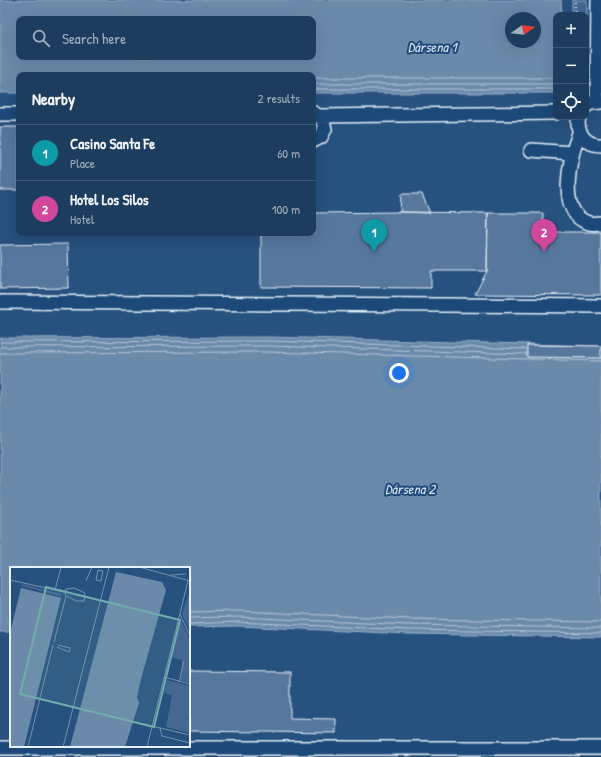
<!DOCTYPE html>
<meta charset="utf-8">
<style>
:root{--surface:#1d3d5f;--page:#2a4868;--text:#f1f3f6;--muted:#a0aebd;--line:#3b5674;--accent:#8c9099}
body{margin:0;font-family:"Patrick Hand",sans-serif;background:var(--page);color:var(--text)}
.controls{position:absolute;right:12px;top:12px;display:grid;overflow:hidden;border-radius:8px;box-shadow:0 4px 16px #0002}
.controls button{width:36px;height:36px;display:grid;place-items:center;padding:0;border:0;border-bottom:1px solid var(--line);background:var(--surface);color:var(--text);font:20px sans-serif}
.compass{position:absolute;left:505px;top:12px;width:36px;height:36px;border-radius:50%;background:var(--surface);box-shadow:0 4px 16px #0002;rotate:76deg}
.you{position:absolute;left:399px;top:373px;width:14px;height:14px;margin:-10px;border:3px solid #fff;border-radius:50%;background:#1a73e8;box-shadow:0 0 0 6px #1a73e833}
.badge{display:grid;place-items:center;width:26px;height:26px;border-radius:50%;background:var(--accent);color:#fff;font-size:13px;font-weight:700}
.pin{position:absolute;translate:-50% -33px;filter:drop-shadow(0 1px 2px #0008)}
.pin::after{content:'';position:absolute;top:21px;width:14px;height:12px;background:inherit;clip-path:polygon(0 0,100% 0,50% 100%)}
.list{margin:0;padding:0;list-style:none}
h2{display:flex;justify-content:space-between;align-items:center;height:52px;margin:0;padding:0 16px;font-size:17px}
h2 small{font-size:13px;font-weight:400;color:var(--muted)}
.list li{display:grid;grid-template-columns:26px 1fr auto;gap:12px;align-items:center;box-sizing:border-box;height:56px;padding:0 16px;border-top:1px solid var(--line)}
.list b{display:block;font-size:15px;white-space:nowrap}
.list p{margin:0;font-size:13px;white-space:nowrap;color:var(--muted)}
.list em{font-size:13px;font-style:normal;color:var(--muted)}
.icon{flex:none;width:22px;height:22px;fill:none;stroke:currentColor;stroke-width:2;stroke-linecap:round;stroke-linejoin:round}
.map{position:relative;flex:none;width:601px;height:757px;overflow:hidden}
.search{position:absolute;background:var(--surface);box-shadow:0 4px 16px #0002;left:16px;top:16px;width:300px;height:44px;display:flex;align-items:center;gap:10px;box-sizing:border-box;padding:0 14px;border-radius:8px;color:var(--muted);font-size:15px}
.panel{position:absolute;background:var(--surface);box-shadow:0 4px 16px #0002;left:16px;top:72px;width:300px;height:164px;border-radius:8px}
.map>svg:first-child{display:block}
.green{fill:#436891;stroke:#96acc4}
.water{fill:#6b8aaa;stroke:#9db3c9;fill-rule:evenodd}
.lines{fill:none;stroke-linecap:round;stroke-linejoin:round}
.shore{stroke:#b6c8d9;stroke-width:1}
.building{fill:#57789d;stroke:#e8f1f8}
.minor-casing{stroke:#e8f1f8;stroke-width:16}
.path{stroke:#e8f1f8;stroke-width:2.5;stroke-dasharray:1 3;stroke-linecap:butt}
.minor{stroke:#1f4a7a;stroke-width:13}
.labels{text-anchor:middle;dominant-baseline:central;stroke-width:4;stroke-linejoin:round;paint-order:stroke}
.water-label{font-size:14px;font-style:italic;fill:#d5e2ec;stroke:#1f4a7a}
.inset-road{fill:none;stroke:#7491af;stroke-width:1}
.view{fill:#71adac;fill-opacity:0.15;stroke:#71adac;stroke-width:2}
.inset-edge{fill:none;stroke:#e8f1f8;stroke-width:2}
</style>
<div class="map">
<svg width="601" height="757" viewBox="0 0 601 757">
<rect width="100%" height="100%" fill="#27517f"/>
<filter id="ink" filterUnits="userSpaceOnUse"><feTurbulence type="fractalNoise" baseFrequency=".025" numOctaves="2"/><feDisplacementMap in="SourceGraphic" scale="8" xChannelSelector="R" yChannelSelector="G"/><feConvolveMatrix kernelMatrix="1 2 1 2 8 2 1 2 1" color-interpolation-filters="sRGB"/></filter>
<g filter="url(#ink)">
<path class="green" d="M572,0H587V89L586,15H572Z"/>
<path class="water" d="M0,0H561L562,15H556V93H313V75H19V93H0ZM511,18H535V42H511ZM19,19H313V57H19Z
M268,337L601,346V637L409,634L238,626L189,627V568H11V632H0V338Z"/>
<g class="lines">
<path class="shore" d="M313,78H556
M313,84H556
M313,89H556
M0,342L268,341L526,349
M0,347L268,346L526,354
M0,353L268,352L601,361
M189,612L238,611L409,619L601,622
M189,618L238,617L409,625L601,628
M189,624L238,622L409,630L601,633"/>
</g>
<path class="building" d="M0,127H19V190H0Z
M401,194H422L430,213L400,212Z
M400,212L488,213L487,271H431V288L261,287V233H313V213Z
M488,213H543V232H601V295L475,294L487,271Z
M68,244L69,288L0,289V245Z
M527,345L601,346V358L527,357Z
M189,671L290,672V718L336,719V733L189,731Z"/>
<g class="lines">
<g class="minor-casing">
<path id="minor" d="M597,102L598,0
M586,106L591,103L601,102
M0,114H19
M320,116L556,113
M579,117C575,132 585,145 601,145
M579,133C571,154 555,214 589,223C592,224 597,223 601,223
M313,141L321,137L325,129L322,118L314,113
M531,150L572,153
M0,302L601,306
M0,748H601"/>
</g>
<path class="path" d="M575,15V0"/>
<use href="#minor" class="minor"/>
</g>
</g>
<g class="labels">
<g class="water-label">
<text x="432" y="46">Dársena 1</text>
<text x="410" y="488">Dársena 2</text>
</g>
</g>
<g transform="translate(10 567)">
<rect width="180" height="180" fill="#27517f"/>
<path d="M12,17L51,27V29L12,19ZM180,24V64L172,47ZM171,53L180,73V116L170,113L172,93L161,90ZM157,113L180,119V166L156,160L162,128L154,126Z" fill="#436891"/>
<path d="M106,5L152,15L156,23L131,112L127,130L129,136L115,180H60ZM11,21L51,31L14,180H0V66Z" fill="#6b8aaa"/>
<path class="inset-road" d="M129,0L180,14M88,3L93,4L91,14L86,13ZM161,8L176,7M0,13L54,25M76,14L82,0M64,21L75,26L74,34H66L55,28L56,22ZM45,23L51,0M170,47L180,69M44,75L56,29M48,78L60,81M47,80L59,85L60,81M154,110L180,117M169,115L174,94M142,159L180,168M150,161L152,169L180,176M18,180L43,78M53,180L99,0M137,180L178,14"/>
<path class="view" d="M36,20L170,53L144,160L10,127Z"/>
<rect width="180" height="180" class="inset-edge"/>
</g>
</svg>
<div class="controls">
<button>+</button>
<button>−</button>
<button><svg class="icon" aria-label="locate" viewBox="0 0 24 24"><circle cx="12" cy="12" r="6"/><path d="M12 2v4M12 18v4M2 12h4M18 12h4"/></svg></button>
</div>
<svg class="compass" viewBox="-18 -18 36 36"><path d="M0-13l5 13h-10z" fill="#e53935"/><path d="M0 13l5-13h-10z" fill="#a0aebd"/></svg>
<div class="you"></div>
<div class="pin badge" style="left:374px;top:252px;background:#0f9aa8">1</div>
<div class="pin badge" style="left:544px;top:252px;background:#d1479c">2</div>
<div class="search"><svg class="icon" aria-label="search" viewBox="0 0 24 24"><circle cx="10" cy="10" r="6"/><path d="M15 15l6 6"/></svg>Search here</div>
<section class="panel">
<h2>Nearby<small>2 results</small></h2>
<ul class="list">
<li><span class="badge" style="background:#0f9aa8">1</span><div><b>Casino Santa Fe</b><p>Place</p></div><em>60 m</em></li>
<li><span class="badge" style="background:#d1479c">2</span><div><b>Hotel Los Silos</b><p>Hotel</p></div><em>100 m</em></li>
</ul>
</section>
</div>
